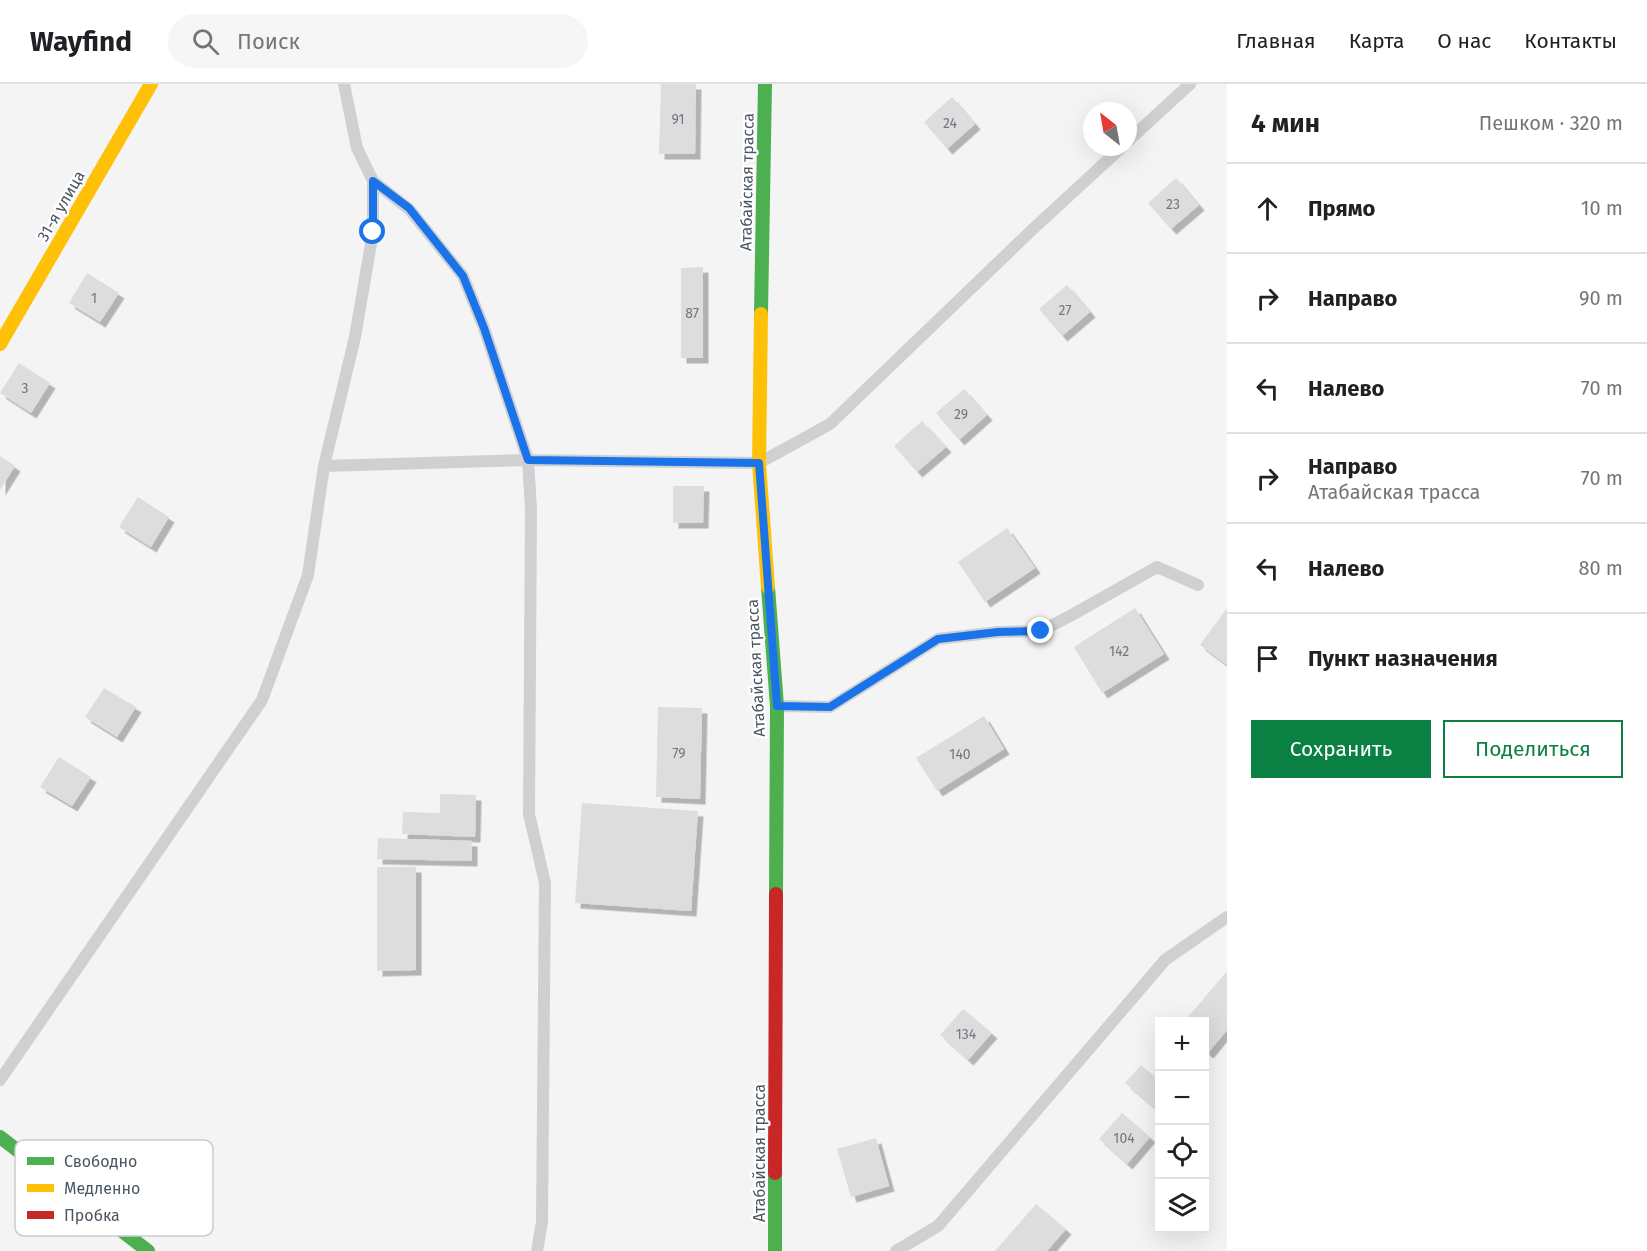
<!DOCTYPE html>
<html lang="ru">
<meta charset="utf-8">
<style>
:root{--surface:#fff;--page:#f6f6f6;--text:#202124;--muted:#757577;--line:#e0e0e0;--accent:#0b8043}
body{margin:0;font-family:"Fira Sans",sans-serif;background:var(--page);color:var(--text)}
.controls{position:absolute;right:18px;bottom:18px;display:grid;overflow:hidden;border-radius:0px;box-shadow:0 6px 24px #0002}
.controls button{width:54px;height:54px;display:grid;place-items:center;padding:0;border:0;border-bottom:2px solid var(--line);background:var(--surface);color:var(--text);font:30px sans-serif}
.compass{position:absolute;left:1083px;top:18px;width:54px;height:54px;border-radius:50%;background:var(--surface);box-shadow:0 6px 24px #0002;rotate:329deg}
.stop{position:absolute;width:18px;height:18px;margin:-14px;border:4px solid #1a73e8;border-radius:50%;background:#fff}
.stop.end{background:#1a73e8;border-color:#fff;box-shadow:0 2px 6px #0008}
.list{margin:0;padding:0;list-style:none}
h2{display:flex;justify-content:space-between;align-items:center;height:78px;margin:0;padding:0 24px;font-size:26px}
h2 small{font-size:20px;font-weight:400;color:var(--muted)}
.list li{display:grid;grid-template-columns:39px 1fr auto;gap:18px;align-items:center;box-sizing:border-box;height:90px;padding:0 24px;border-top:2px solid var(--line)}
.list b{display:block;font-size:22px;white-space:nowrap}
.list p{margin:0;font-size:20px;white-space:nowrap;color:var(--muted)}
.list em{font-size:20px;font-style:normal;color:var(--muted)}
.actions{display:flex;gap:12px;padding:18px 24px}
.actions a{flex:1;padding:14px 0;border:2px solid var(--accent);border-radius:0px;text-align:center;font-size:21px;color:var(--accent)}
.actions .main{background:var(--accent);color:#fff}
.icon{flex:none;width:33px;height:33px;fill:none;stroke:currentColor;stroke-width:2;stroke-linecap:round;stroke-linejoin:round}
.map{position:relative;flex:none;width:1227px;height:1167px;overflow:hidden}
header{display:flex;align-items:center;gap:36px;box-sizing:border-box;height:84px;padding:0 30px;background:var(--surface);border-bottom:2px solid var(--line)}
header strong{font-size:28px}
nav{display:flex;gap:33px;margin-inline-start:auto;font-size:21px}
.search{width:420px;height:54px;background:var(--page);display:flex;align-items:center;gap:15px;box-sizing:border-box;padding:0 21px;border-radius:33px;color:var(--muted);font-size:22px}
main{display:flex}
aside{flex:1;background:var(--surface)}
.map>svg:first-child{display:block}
.building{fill:#ddddde;filter:url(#shadow)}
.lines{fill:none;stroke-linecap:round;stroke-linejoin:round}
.lane{stroke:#ced0d2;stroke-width:12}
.fast{stroke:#4caf50;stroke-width:14}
.slow{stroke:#ffc107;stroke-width:14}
.jam{stroke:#c62828;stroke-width:14}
.route{stroke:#1a73e8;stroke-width:8}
.labels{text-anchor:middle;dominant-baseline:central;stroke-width:4.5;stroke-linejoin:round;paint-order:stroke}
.number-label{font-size:14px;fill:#707881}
.street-label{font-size:16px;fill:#4a5661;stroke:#fff}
.key{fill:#fff;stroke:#c9ccd0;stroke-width:1.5}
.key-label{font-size:16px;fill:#4a5661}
</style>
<header>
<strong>Wayfind</strong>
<div class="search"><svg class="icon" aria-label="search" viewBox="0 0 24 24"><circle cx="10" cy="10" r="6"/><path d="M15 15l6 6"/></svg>Поиск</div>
<nav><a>Главная</a><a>Карта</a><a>О нас</a><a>Контакты</a></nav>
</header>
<main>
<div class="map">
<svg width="1227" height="1167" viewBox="0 0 1227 1167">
<defs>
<filter id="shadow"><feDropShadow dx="5.5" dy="5.5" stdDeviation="0" flood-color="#0004"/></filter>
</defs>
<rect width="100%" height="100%" fill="#f4f4f4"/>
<path class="building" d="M661,0H696L695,70H659Z
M952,13L975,40L947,65L924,38Z
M1176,94L1199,121L1171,145L1148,119Z
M703,183V274H681V184Z
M87,189L119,209L100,238L69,219Z
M1067,201L1090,228L1062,252L1039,225Z
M19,279L50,299L31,329L0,309Z
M964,305L987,331L959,356L936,329Z
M922,337L946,363L917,388L894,362Z
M0,372L15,382L0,406Z
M673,402H704L703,439H673Z
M138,413L169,433L151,463L119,443Z
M1007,444L1035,484L985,518L958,478Z
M1135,524L1164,570L1102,609L1074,563Z
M1227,524V581L1200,561Z
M104,604L136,623L117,653L85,633Z
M658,623L702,624L700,715L656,713Z
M984,632L1004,665L937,707L916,674Z
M59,673L91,693L72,722L40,703Z
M440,710L476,711L475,753L402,750L403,728L440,729Z
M582,719L698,727L691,827L575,819Z
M378,754L472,757V777L377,775Z
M377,783H416V886L377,887Z
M1227,887V946L1208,969L1204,966V938H1184Z
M963,925L992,949L968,976L940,951Z
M1141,981L1160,997V1028L1125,999Z
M1122,1029L1150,1053L1127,1080L1099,1055Z
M876,1054L889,1102L851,1113L837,1065Z
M1036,1120L1066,1145L1047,1167H995Z"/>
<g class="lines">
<path class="lane" d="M344,0L357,64L373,97L409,125L463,192L484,244L528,376L531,425L529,730L545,799L542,1138L537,1167
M1128,57L1190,0
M324,382L528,376L759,379L830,340L1034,144L1122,63
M778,622L830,623L938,555L998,548L1041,547L1070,532L1157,483L1198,501
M0,996L262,616L308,491L324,382L355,253L373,148V97
M896,1167L938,1142L1165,876L1227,833"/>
<path class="fast" d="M761,230L765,0
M768,503L777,622L776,810
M0,1053L148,1167
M775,1167V1089"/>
<path class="slow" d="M761,230L759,379L768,503
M0,260L151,0"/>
<path class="jam" d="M775,1089L776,810"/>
</g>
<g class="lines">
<path class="route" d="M373,148V97L409,124L463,192L484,244L528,376L759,379L777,622L830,623L938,555L998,548L1041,547"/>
</g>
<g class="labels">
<g class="number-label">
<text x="678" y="35">91</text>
<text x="950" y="39">24</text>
<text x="1173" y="120">23</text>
<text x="94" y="214">1</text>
<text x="1065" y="226">27</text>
<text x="692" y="229">87</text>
<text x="25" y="304">3</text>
<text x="961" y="330">29</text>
<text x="1119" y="567">142</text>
<text x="679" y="669">79</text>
<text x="960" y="670">140</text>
<text x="966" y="950">134</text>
<text x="1124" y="1054">104</text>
</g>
<g class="street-label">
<text transform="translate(747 98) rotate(-89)">Атабайская трасса</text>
<text transform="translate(61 122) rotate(-60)">31-я улица</text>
<text transform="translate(756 584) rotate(-93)">Атабайская трасса</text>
<text transform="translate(759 1069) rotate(-90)">Атабайская трасса</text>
</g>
</g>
<rect x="15" y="1056" width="198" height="96" rx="9" class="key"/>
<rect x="27" y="1073" width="27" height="8" fill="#4caf50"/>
<rect x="27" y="1100" width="27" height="8" fill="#ffc107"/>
<rect x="27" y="1127" width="27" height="8" fill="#c62828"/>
<g class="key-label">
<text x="64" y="1083">Свободно</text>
<text x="64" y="1110">Медленно</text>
<text x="64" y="1137">Пробка</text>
</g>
</svg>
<div class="controls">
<button>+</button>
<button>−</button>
<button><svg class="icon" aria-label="locate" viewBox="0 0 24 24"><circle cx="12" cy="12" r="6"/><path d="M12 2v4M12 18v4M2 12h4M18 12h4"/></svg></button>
<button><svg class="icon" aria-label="layers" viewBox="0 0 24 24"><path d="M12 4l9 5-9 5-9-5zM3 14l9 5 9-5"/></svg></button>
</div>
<svg class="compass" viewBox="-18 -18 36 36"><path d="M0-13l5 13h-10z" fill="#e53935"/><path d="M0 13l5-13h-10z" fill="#757577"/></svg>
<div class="stop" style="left:373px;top:148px"></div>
<div class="stop end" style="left:1041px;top:547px"></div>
</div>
<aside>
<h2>4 мин<small>Пешком · 320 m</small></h2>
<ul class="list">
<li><svg class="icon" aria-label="ahead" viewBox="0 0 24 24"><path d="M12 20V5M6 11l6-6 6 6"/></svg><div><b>Прямо</b></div><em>10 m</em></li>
<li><svg class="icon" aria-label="right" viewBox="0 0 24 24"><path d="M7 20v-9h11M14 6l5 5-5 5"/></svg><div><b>Направо</b></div><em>90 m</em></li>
<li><svg class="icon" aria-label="left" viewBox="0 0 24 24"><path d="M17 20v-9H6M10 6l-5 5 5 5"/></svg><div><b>Налево</b></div><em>70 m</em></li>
<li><svg class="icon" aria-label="right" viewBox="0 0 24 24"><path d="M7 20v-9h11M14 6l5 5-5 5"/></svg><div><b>Направо</b><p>Атабайская трасса</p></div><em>70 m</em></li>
<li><svg class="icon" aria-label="left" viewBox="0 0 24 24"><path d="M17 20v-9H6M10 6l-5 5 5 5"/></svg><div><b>Налево</b></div><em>80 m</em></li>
<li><svg class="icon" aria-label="arrive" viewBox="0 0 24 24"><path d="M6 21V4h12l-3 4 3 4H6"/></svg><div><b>Пункт назначения</b></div></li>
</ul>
<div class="actions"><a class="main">Сохранить</a><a>Поделиться</a></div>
</aside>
</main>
